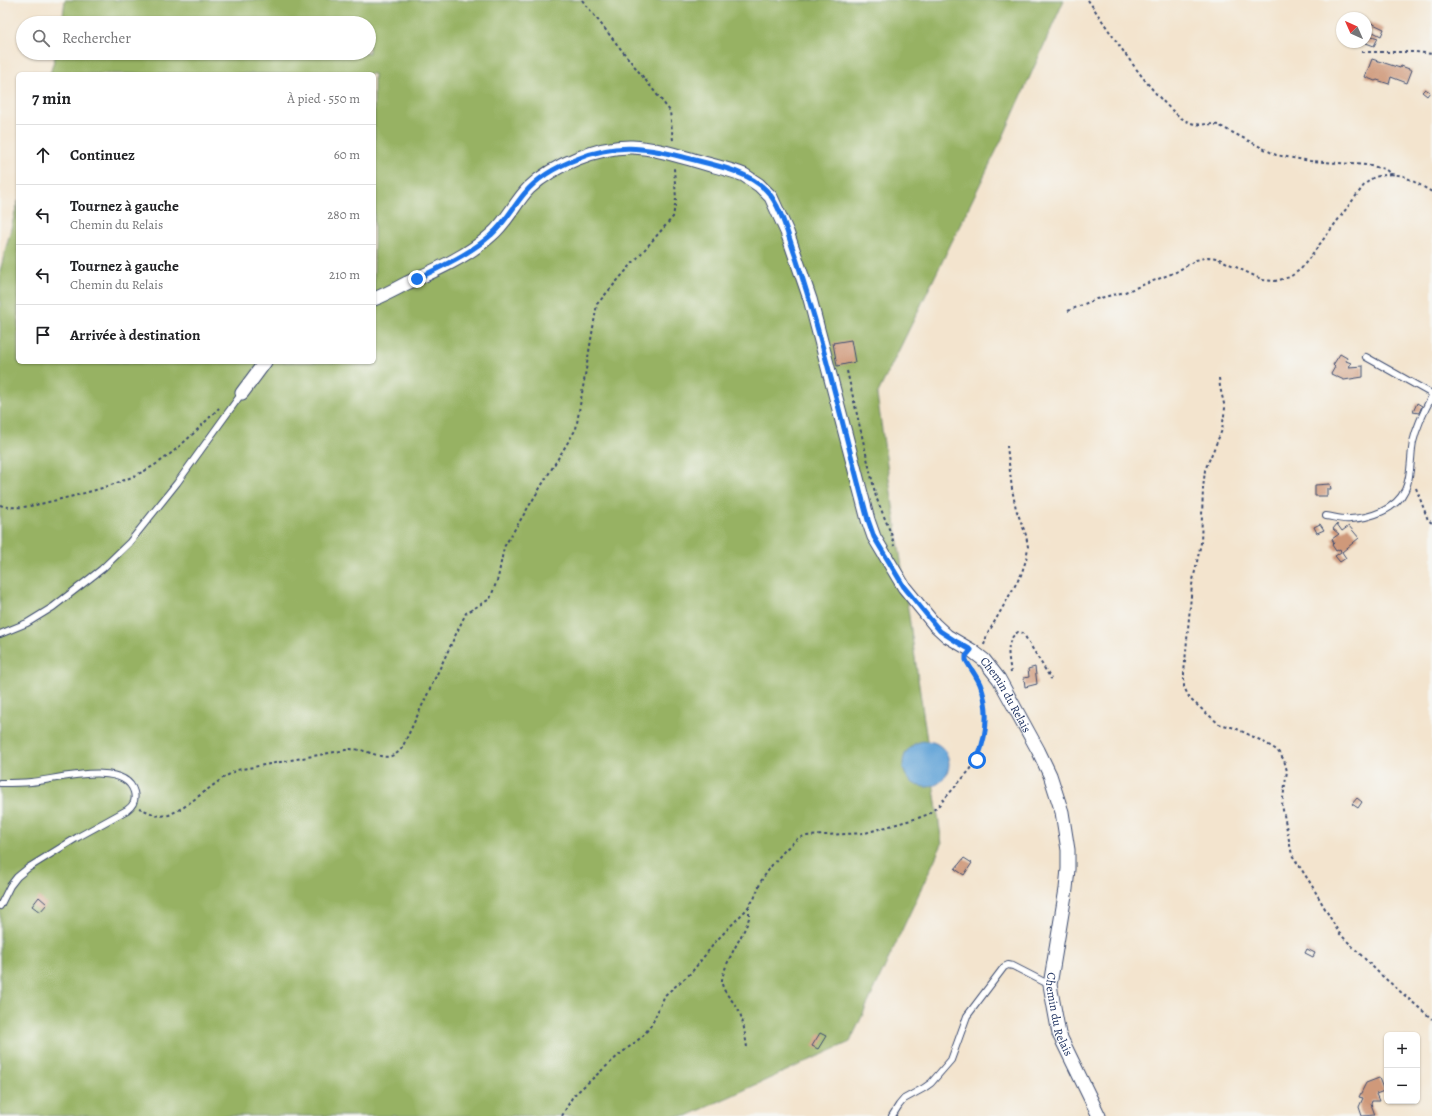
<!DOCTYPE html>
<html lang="fr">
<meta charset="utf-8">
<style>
:root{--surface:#fff;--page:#f2f2f2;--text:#202124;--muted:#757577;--line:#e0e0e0}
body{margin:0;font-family:Alegreya,serif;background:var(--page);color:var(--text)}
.controls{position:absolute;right:12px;bottom:12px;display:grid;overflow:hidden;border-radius:6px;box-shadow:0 1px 3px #0004}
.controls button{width:36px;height:36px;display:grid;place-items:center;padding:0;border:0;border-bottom:1px solid var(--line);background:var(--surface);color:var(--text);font:20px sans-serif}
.compass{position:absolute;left:1336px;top:12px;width:36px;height:36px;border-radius:50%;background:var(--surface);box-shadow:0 1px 3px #0004;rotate:315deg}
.stop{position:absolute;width:12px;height:12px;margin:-9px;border:3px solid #1a73e8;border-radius:50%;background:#fff}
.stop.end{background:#1a73e8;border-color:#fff;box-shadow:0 1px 4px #0008}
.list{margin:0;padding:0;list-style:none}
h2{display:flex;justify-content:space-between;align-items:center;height:52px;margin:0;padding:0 16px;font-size:17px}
h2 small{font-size:13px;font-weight:400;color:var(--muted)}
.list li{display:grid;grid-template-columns:26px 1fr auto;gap:12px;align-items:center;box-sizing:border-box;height:60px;padding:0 16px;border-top:1px solid var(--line)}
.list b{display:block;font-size:15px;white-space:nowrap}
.list p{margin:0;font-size:13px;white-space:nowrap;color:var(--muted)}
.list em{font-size:13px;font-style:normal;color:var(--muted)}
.icon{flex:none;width:22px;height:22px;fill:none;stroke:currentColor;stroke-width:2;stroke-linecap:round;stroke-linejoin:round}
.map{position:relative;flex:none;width:1432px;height:1116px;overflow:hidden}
.search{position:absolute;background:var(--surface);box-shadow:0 1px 3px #0004;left:16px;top:16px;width:360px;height:44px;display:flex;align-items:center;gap:10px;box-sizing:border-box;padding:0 14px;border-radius:22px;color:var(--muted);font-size:15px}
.panel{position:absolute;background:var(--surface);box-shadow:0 1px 3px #0004;left:16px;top:72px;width:360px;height:292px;border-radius:6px}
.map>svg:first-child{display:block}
.forest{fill:#97b263;stroke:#597060}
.water{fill:#65a5d8;stroke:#406a9b}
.building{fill:#cf997a}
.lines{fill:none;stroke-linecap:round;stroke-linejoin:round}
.service-casing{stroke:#3b4a6f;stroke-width:8}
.minor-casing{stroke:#3b4a6f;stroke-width:15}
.path{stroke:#3b4a6f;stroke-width:2;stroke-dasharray:3 3;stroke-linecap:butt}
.service{stroke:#fff;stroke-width:6}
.minor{stroke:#fff;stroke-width:13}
.route{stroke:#1a73e8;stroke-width:5}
.labels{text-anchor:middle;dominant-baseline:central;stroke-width:3;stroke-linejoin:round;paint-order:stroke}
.street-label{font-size:12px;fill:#1b2f5e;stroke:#f6f6f2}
</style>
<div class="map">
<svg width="1432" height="1116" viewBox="0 0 1432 1116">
<rect width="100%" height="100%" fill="#f6f6f2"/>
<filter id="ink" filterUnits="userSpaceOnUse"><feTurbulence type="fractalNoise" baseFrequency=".025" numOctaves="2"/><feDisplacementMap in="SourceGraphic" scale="8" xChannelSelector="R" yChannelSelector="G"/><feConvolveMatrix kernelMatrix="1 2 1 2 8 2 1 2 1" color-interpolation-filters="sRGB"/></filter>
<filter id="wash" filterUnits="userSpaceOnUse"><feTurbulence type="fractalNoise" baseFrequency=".012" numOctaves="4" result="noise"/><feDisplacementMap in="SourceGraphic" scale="16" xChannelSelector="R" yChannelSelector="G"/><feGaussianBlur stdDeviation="0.9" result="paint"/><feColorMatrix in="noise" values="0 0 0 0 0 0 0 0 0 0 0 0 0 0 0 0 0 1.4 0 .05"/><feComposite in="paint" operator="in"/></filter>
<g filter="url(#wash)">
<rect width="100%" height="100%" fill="#f3e4ce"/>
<path class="forest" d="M65,0H1064L1004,135L877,395L942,844L850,1042L687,1116H0V271L18,201V362H374V74H50L56,53H369V23H62Z"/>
<path class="water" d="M903 764a23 23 0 1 1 46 0a23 23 0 1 1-46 0Z"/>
<g id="blocks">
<path class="building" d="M1369,22L1384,29L1381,36L1367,29Z
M1369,35L1378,38L1374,46L1366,43Z
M1372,59L1400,68L1401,66L1412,70L1407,83L1391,77L1389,84L1377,80L1375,81L1365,77Z
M1425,89L1430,92L1427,96L1422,92Z
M851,340L855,362L837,366L833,343Z
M1340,354L1347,358L1346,361L1351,363L1349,367L1363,366V377L1344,380L1331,374L1335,367L1333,365Z
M1417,403L1422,406L1419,413L1413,412Z
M1330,484L1331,489H1327V496H1315V485Z
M1320,524L1324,530L1317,533L1314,527Z
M1337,524L1342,531L1349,526L1359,538L1342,552L1346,558L1340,562L1335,556L1341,552L1340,549L1336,551L1332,545L1334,543L1332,539L1339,534L1333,529Z
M1035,667L1037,684L1025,687L1024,678L1029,677L1028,669Z
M1357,798L1362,802L1358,808L1352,804Z
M964,858L972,863L964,875L955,869Z
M39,897L47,904L40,912L32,906Z
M1307,949L1315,953L1313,957L1305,953Z
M820,1033L826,1036L818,1049L812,1046Z
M1379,1078L1384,1091L1376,1094L1379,1101H1372L1371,1104L1375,1115L1362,1116L1359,1107L1363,1098L1359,1097L1366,1083Z"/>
</g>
</g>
<g filter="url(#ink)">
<use href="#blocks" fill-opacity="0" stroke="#3b4a6f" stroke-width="1"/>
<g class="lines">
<g class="service-casing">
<path id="service" d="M1366,357L1432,394
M1326,516C1334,517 1342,520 1350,519C1370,518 1396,510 1405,490C1412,476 1410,457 1413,442C1417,425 1424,411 1432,396
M0,634L27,623L53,607L102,569L129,543L177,483L242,393
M0,783C10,783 21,783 31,782C55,780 125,759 134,792C136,800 134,805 127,810L78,837L28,868L17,877L10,886L0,906
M892,1116L899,1105L904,1099L924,1088L931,1083L951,1060L967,1016L1004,967L1008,965L1013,966L1050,985"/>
</g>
<g class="minor-casing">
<g id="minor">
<path id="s1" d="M374,299C385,295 396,289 407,283C436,270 468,256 491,235C507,222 515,202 529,188C553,165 599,146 632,147C654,148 676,155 697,161C713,166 729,169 744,175L759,185L771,197L787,232L810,299L868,520L874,537L904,587L934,624L947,636L971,650L984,660L999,679L1038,750L1050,775L1062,812L1068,850V869L1066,889L1050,985L1059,1034L1099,1116"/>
<path d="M242,393L265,362"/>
</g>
</g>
<path class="path" d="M582,0L670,111L673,141
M1088,0C1107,27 1162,114 1191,123C1200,126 1209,123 1218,125L1276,155L1310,161L1366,165L1385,169L1391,174L1404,176L1432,192
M1362,52H1416L1432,54
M1068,311L1096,299L1125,292L1176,272L1196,260L1208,257L1217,258L1263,280L1275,281L1290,277L1301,269L1365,184L1374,177L1391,174
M847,371L876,497L892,536L894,546
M1219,378L1220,387L1225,408L1222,430L1205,470L1203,489L1201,543L1192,585L1184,673V687L1190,699L1219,724L1235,728L1260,740L1277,750L1284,760L1287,771L1282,805L1292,855L1311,884L1339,933L1380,974L1432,1019
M1416,488L1428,520L1432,523
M0,505C18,511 39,504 57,500C94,491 134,481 165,458C185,443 202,425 219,408
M984,645L987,635L1021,575L1026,560L1028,547L1026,535L1016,509L1012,489L1007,446
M1011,673C1009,658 1004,641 1018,632L1023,633L1051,679
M139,808L158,816L169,815L184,807L223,778L237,770L351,749C355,750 360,749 364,751C379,755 390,763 402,748L466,613L490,599L498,578L504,547L576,429L597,304L673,217L676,199L674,168
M747,1047C745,1036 744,1022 739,1011C735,1002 724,994 722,984C720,971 741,938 747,924L749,918V908
M562,1116L573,1096L619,1055L643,1036L652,1024L665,995L691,973L717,940L746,910L754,899L761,881L772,865L785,850L798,838L805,836L865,833L918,818L929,814L938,806L970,770L977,760L985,734L986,712L983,693L979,682L969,665"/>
<use href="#service" class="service"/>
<use href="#minor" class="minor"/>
</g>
</g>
<g class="lines" filter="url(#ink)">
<path class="route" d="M417,279C442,266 470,254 491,235C505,223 513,207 524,194C537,178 558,166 577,159C615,143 644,147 683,157C711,165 745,169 766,190C781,205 788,236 795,255C824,342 844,432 868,520L874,537L904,587L940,631L957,642L971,650L966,656V660C970,668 976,675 980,684C990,709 987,735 977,760"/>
</g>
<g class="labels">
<g class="street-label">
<text stroke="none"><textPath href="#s1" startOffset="1023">Chemin du Relais</textPath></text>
<text stroke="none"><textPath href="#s1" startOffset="1359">Chemin du Relais</textPath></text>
</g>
</g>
</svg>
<div class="controls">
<button>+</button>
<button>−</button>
</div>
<svg class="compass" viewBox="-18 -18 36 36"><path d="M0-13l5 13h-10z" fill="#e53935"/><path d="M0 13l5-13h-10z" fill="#757577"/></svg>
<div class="stop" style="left:977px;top:760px"></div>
<div class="stop end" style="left:417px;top:279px"></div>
<div class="search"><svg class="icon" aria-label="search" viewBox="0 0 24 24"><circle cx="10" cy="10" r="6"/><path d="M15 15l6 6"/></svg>Rechercher</div>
<section class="panel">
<h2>7 min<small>À pied · 550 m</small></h2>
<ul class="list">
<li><svg class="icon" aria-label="ahead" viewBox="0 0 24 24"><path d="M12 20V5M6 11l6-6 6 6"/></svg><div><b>Continuez</b></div><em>60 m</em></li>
<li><svg class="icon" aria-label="left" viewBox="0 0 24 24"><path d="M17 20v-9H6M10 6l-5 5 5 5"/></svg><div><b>Tournez à gauche</b><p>Chemin du Relais</p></div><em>280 m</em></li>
<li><svg class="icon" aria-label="left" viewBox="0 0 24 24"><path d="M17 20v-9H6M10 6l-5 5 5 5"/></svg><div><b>Tournez à gauche</b><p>Chemin du Relais</p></div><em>210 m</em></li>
<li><svg class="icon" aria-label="arrive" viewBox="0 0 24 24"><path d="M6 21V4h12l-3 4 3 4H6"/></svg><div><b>Arrivée à destination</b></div></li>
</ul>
</section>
</div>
